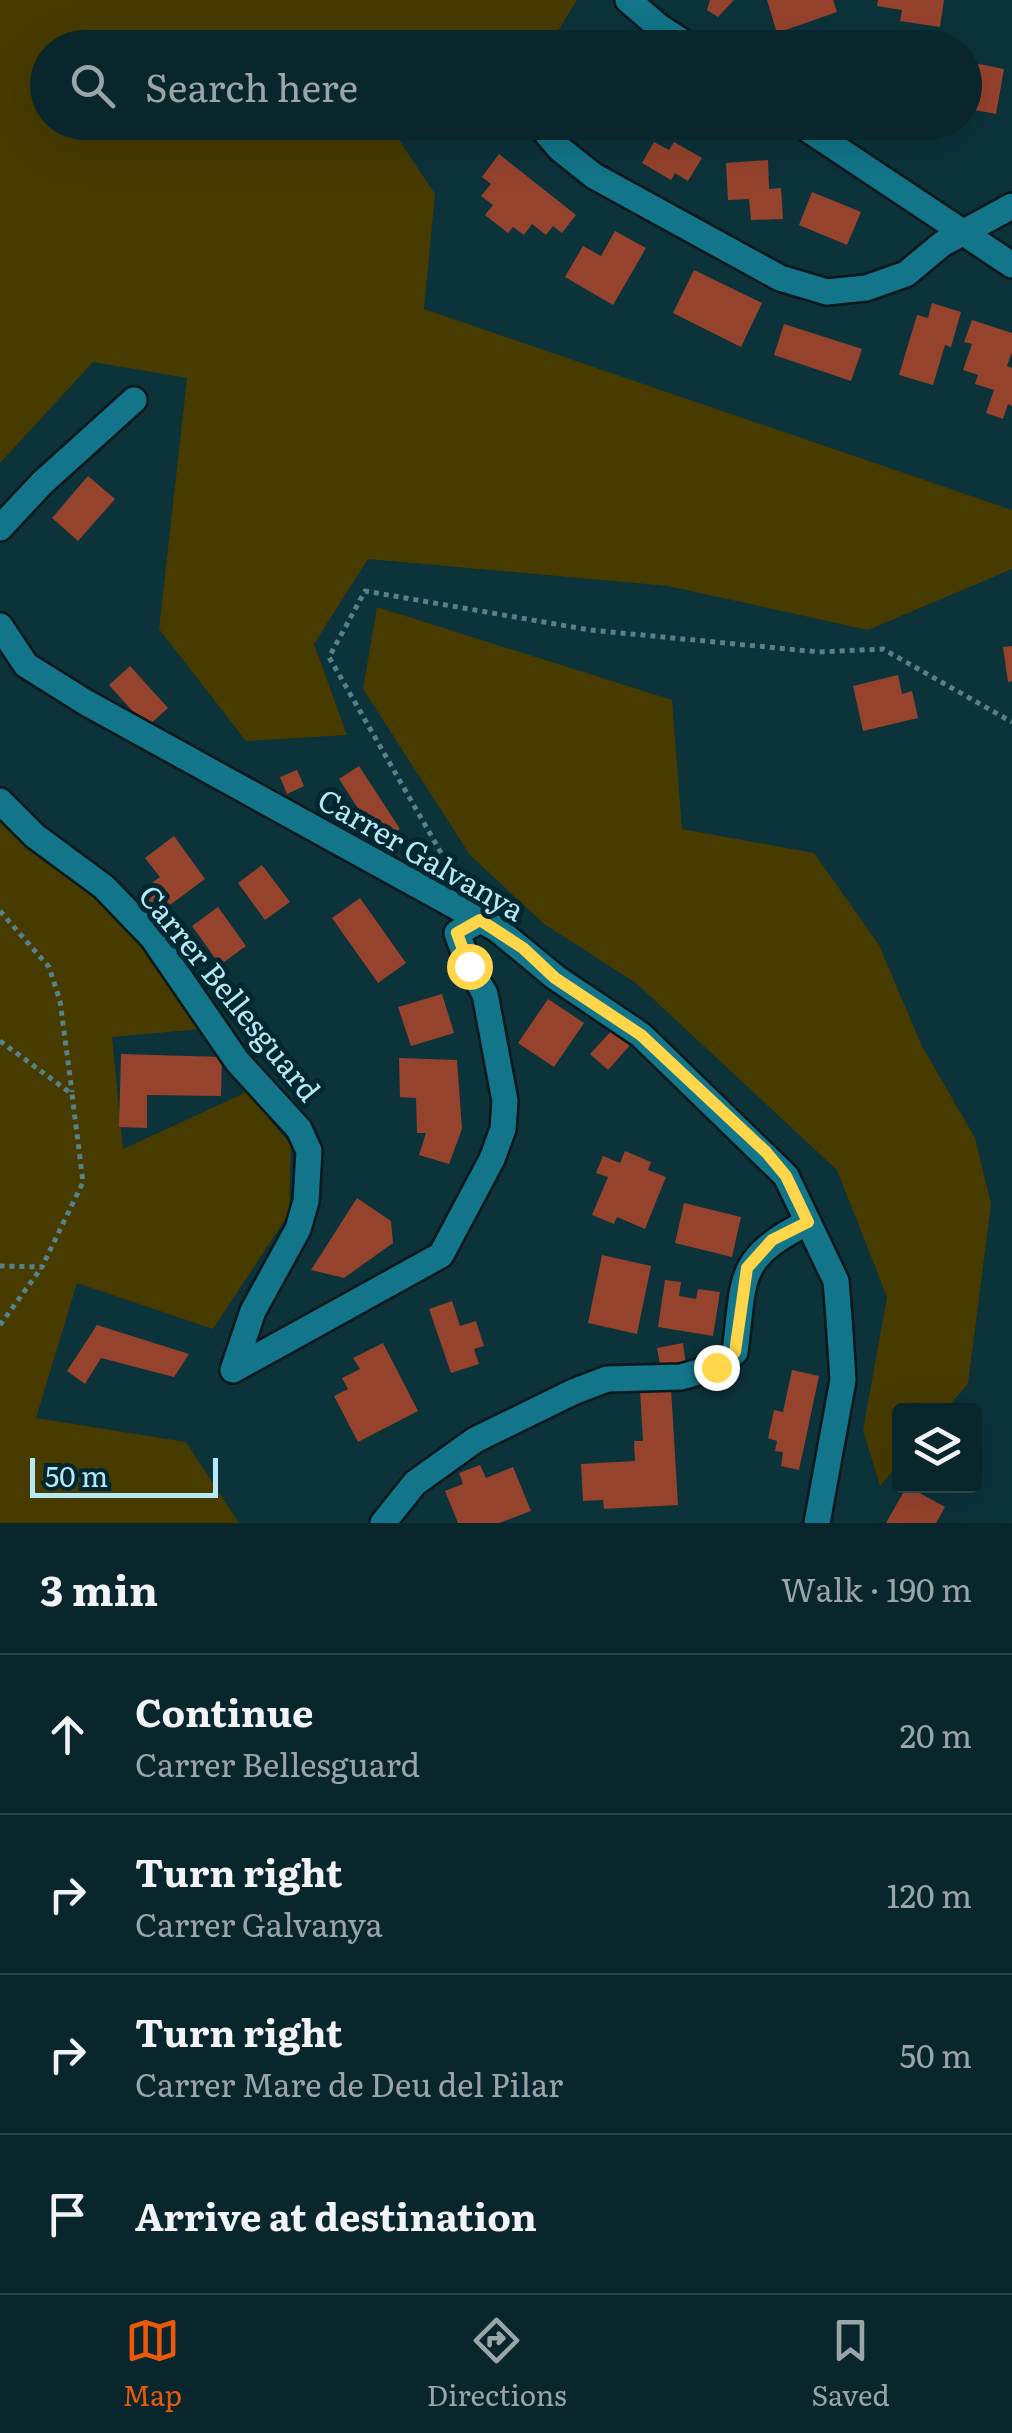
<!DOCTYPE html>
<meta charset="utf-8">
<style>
:root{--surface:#09262c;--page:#122e34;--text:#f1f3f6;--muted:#99a5a9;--line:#294348;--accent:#ea580c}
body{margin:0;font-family:Literata,serif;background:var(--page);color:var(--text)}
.controls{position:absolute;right:30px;bottom:30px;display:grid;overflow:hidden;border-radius:10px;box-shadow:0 10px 40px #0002}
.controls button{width:90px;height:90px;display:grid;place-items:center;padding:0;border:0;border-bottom:2px solid var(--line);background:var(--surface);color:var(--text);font:50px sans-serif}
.scale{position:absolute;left:30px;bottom:25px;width:188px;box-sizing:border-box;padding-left:10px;border:5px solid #b6e9f6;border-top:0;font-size:28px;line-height:35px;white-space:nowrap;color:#b6e9f6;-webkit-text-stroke:8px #012830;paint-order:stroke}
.stop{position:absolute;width:30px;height:30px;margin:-22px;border:8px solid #ffd54a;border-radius:50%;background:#fff}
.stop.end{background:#ffd54a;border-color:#fff;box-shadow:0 2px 10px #0008}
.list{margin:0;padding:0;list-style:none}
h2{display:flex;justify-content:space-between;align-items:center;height:130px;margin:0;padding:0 40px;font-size:42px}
h2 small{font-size:32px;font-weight:400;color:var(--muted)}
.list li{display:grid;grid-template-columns:65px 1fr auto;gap:30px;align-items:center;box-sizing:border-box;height:160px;padding:0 40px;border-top:2px solid var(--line)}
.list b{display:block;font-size:38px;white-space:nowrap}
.list p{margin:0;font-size:32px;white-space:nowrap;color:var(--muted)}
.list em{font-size:32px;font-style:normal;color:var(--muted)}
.icon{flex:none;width:55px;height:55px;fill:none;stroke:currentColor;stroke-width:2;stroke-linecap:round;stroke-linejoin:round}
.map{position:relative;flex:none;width:1012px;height:1523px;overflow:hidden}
.search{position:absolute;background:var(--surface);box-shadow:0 10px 40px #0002;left:30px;right:30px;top:30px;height:110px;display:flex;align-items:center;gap:25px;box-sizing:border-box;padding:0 35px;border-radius:55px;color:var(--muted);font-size:38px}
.sheet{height:770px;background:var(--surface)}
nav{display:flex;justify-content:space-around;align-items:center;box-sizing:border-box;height:140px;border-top:2px solid var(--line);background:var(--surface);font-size:28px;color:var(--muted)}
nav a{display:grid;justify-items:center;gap:5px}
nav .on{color:var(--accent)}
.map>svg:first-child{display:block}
.green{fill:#473b00}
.building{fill:#96432d}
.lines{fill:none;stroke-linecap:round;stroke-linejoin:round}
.minor-casing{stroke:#08171b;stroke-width:30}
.path{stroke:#55818b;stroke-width:5;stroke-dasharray:5 5;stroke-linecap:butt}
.minor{stroke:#127589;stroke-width:25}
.route{stroke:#ffd54a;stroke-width:12}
.labels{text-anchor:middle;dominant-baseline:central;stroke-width:10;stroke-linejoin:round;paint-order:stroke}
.street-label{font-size:30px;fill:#b6e9f6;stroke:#012830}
</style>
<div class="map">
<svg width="1012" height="1523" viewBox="0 0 1012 1523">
<rect width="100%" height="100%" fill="#0c323a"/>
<path class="green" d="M0,0H577L548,47L459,48L425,44L423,48H48V122L401,123L397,137L435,194L424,309L1012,510V569L868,630L668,586L368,559L314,644L347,735L246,741L159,629L187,378L93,362L0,463Z
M377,607L672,700L682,829L814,853L879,945L921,1044L975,1138L991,1204L968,1384L945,1410H900L899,1464L880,1486L863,1430L887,1297L837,1170L636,983L544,924L470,855L363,689Z
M0,820C32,853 62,869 96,897C140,934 169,983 201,1029L112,1037L123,1149L247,1092L291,1145L289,1214L213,1329L77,1283L36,1418L186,1442L239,1523H0Z"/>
<path class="building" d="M710,0H734L718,17L707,10Z
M767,0H833L837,12L777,33Z
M878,0H944L940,27L900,21L902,10L877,6Z
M969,62L1004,69L996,114L964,108V72H967Z
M595,122H626L617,136Z
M654,142L669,150L674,142L702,158L688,181L675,173L671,180L642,163Z
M499,154L576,215L562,233L553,226L546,235L532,224L524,235L513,227L508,233L485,215L493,205L481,196L491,184L482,177Z
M768,160L769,189L781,188L783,219L751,220L749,199L728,200L726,163Z
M812,192L861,212L847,245L799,225Z
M615,231L646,248L613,305L565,277L583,246L601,256Z
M694,270L762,303L741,347L673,313Z
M932,303L961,312L951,347L945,345L933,385L899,375L917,315L928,318Z
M972,320L1012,333V352L1007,366L1012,368V406L1008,404L1003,419L986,413L994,390L975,384L978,375L963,370L972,344L964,342Z
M784,324L862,349L851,381L774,355Z
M88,476L115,499L78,541L52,518Z
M1012,646V681L1008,682L1003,647Z
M130,666L168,708L147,727L109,685Z
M898,675L902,694L912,691L918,718L863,731L853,686Z
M359,766L400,829L380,842L339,779Z
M297,770L304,786L287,794L280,777Z
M174,836L205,879L155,916L138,893L160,877L145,858Z
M262,865L290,902L265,920L238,883Z
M360,898L406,963L378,983L332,918Z
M218,907L246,946L220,965L192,926Z
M442,994L454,1033L411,1046L398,1007Z
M548,999L584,1023L554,1067L518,1043Z
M615,1027L632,1043L608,1070L590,1054Z
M121,1054L222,1057L221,1096L147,1095V1128L119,1127Z
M399,1058L457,1060L462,1129L449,1164L419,1155L426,1133H417L416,1098L400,1097Z
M625,1151L651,1162L648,1170L666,1177L645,1229L617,1217L614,1224L592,1215L608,1177L596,1173L603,1156L620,1163Z
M357,1198L391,1221L393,1243L344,1278L311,1270Z
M684,1203L741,1217L732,1257L675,1243Z
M602,1255L651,1266L637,1334L588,1323Z
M665,1280L681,1282L679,1296L696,1299L698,1289L720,1292L713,1336L658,1327Z
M452,1301L460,1326L476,1321L484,1346L474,1349L479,1364L451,1373L429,1309Z
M97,1325L189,1354L174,1377L101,1358L85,1384L67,1371Z
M383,1343L418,1411L358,1442L334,1396L348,1389L342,1378L360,1369L353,1358Z
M683,1343L686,1365L661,1369L657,1348Z
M792,1370L819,1376L799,1470L781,1466L783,1452L775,1451L777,1441L768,1438L774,1410L783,1412Z
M671,1388L678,1505L604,1509L603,1500L583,1501L581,1464L635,1461L634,1441H643L640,1390Z
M480,1465L486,1478L513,1467L531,1511L499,1523H458L445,1491L463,1484L459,1473Z
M907,1486L945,1507L936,1523H886Z"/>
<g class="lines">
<g class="minor-casing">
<path id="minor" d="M628,0L658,26L692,48
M537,122L560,149L594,176L780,278L827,292L866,288L906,274L942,244L1012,206
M797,122L1012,265
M0,528L42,483L134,400
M0,626L26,665L85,702L497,929L555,977L641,1035L786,1176L836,1281L839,1318L843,1380L817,1523
M0,801L35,836L104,887L152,937L237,1061L299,1129L309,1151L306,1201L298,1229L253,1311L233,1370L441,1255L492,1159L503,1129L505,1101L485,994L469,966L457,933L480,920
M383,1523L415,1483L475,1440L573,1392L607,1379L681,1377L716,1367L735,1352C745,1277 735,1259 808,1222"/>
</g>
<path class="path" d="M456,879L329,657L365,591L590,630L819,652L883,649L1012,722
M0,911L49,967L60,1001L72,1092
M0,1041L72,1094L83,1182L42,1267L0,1266
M0,1325L42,1267"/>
<use href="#minor" class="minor"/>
</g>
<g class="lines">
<path class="route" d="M469,966L457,933L480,920L523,948L555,978L641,1035L766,1152L786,1176L808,1222L772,1240L747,1268L735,1352L716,1367"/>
</g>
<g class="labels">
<g class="street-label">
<text transform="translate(422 853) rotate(30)">Carrer Galvanya</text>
<text transform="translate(231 992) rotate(51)">Carrer Bellesguard</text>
</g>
</g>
</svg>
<div class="controls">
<button><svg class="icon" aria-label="layers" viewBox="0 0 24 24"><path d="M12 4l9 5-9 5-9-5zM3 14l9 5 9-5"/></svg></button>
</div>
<div class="scale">50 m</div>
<div class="stop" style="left:469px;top:966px"></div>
<div class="stop end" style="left:716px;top:1367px"></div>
<div class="search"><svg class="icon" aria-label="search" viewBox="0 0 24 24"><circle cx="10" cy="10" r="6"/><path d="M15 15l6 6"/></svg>Search here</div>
</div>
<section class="sheet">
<h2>3 min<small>Walk · 190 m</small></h2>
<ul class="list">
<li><svg class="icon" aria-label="ahead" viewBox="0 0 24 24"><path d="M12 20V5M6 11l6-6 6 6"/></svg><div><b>Continue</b><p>Carrer Bellesguard</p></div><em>20 m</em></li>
<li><svg class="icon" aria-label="right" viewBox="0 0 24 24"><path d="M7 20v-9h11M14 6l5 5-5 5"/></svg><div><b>Turn right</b><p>Carrer Galvanya</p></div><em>120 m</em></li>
<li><svg class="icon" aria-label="right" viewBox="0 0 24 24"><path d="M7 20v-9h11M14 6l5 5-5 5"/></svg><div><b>Turn right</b><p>Carrer Mare de Deu del Pilar</p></div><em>50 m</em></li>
<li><svg class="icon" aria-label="arrive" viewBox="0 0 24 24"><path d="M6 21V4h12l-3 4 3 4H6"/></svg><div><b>Arrive at destination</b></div></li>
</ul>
</section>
<nav>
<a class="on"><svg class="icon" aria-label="map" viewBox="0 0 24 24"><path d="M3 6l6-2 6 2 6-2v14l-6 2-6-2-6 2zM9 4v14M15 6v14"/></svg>Map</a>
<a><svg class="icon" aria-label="directions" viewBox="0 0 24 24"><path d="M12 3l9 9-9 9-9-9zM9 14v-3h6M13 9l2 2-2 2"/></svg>Directions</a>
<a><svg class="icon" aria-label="saved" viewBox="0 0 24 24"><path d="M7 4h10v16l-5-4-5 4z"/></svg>Saved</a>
</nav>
